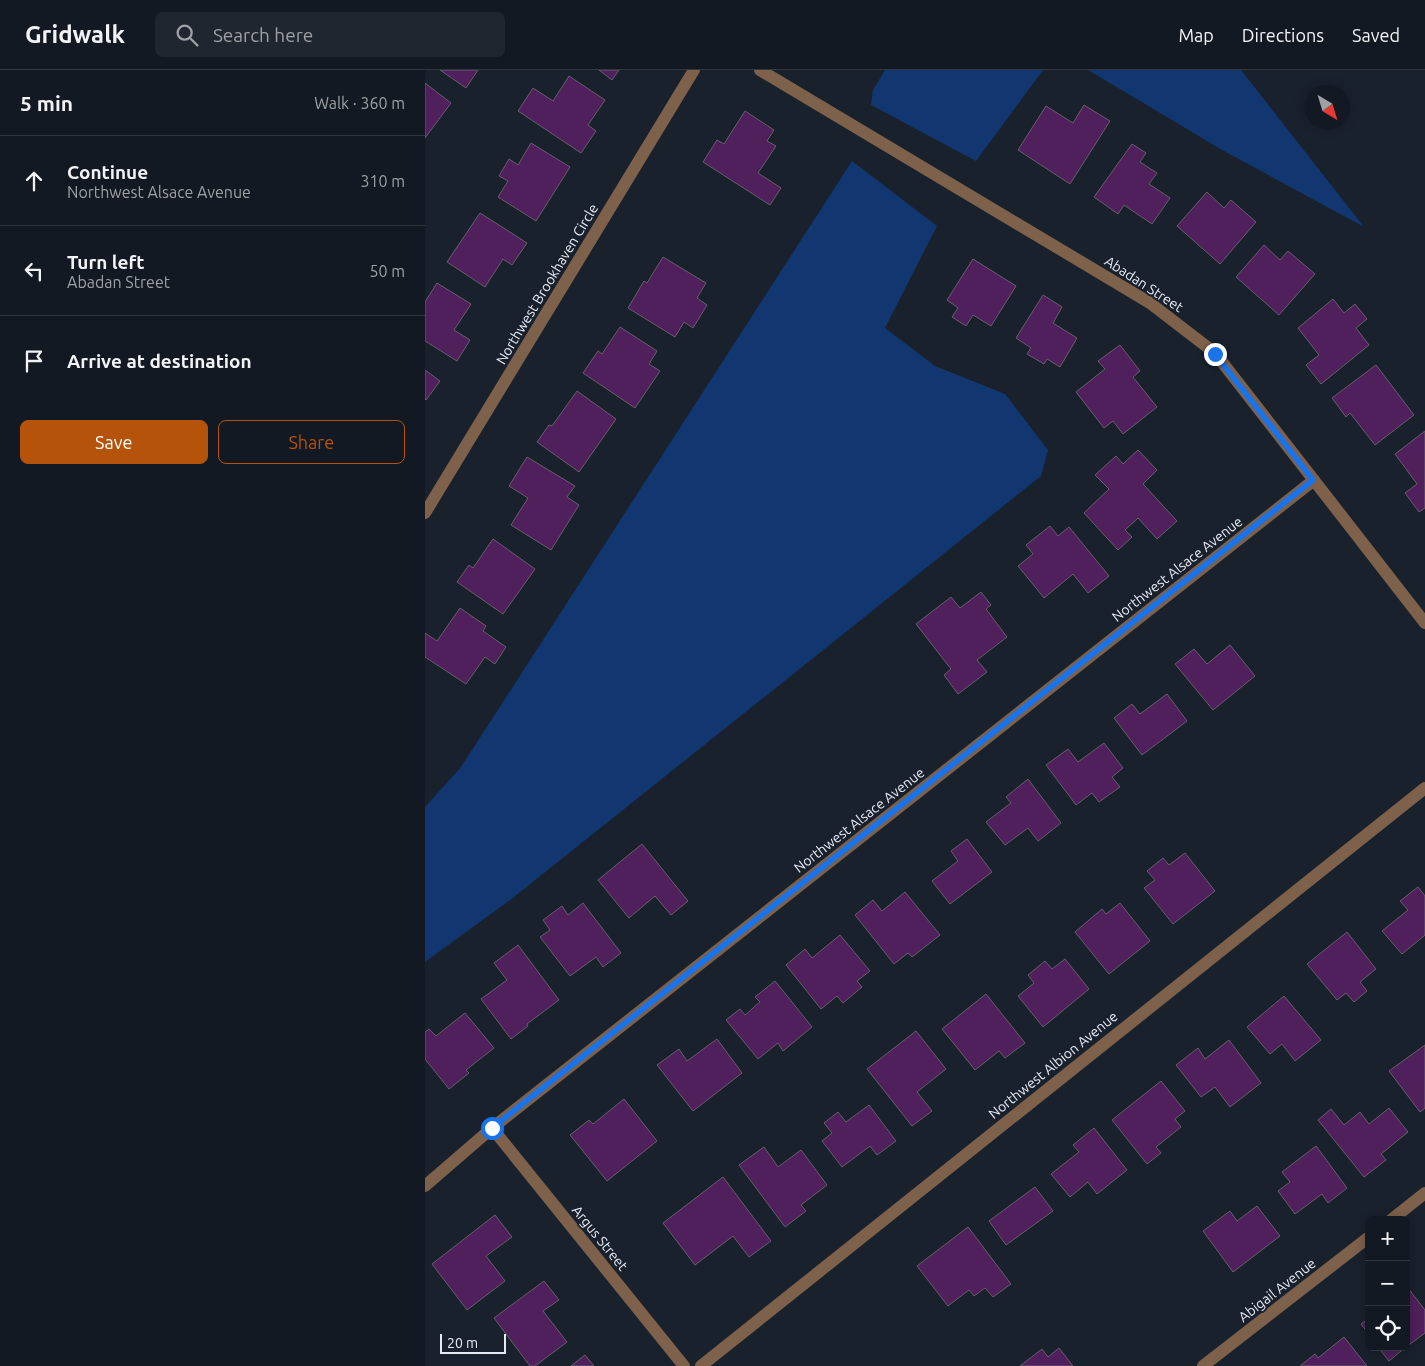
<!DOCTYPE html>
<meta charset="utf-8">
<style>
:root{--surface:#131922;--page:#20262f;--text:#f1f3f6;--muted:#9da0a5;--line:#323840;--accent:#b45309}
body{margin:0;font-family:Ubuntu,sans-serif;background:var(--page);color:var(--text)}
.controls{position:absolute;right:15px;bottom:15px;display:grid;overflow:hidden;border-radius:8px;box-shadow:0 2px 12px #0003}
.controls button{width:45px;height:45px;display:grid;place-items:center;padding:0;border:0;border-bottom:1px solid var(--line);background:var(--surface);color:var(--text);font:25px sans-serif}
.compass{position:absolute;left:880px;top:15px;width:45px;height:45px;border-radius:50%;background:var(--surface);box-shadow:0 2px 12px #0003;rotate:142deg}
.scale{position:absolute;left:15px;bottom:12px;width:66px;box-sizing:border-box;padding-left:5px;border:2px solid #e6ebf3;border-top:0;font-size:14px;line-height:18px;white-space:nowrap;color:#e6ebf3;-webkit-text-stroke:4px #19212d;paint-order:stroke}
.stop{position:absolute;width:15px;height:15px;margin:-11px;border:4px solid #1a73e8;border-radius:50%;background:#fff}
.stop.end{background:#1a73e8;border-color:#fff;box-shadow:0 1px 5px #0008}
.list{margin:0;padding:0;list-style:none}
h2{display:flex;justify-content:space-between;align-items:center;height:65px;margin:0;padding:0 20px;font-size:21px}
h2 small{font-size:16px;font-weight:400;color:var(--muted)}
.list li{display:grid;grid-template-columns:32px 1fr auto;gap:15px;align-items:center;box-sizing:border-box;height:90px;padding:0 20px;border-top:1px solid var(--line)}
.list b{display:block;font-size:19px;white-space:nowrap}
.list p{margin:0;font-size:16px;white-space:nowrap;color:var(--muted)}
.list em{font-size:16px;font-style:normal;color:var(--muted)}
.actions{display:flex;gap:10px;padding:15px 20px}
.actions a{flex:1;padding:11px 0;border:1px solid var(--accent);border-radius:8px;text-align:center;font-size:18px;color:var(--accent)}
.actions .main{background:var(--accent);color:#fff}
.icon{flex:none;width:28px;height:28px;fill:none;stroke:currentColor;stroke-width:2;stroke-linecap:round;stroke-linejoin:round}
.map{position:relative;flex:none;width:1000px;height:1296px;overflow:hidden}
header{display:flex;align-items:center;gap:30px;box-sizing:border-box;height:70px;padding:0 25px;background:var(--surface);border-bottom:1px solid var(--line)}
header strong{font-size:24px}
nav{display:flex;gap:28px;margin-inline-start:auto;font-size:18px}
.search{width:350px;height:45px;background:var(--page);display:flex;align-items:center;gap:12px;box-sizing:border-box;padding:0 18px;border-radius:8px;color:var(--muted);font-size:19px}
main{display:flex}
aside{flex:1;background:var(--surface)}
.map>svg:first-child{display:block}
.green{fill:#12366f}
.building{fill:#4f205b;stroke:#685e6b}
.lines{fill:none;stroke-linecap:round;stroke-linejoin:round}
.minor{stroke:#7d614b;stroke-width:12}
.route{stroke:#1a73e8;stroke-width:6}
.labels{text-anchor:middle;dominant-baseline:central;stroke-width:4;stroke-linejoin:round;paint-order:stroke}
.street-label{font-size:14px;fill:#e6ebf3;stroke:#19212d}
</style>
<header>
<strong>Gridwalk</strong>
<div class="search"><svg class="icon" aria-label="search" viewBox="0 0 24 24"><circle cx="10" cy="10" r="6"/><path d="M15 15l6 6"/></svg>Search here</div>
<nav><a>Map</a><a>Directions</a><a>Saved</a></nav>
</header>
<main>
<aside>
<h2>5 min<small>Walk · 360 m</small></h2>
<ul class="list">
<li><svg class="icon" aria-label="ahead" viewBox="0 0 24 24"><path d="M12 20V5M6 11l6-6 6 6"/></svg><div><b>Continue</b><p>Northwest Alsace Avenue</p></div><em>310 m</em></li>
<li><svg class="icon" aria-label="left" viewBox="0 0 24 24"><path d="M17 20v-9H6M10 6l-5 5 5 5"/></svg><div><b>Turn left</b><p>Abadan Street</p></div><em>50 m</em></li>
<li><svg class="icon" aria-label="arrive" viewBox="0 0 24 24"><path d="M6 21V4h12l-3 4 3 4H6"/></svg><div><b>Arrive at destination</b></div></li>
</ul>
<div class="actions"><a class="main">Save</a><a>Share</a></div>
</aside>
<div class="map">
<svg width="1000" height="1296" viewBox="0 0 1000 1296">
<rect width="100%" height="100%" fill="#19212d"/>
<path class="green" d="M460,0H618L551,91L446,35L448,20Z
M663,0H816L939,157L797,80Z
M427,91L512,156L460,258L510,296L580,324L623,380L616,406L89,827L0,892V737L36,697Z"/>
<path class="building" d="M15,0H53L41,18Z
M174,0H194L187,10Z
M144,6L180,30L163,55L171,61L156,83L93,41L108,18L128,31Z
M0,13L26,33L0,68Z
M659,35L685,51L645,114L593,80L621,36L648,53Z
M320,41L349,60L342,71L351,76L333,103L356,118L345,135L278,92L292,70L299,74Z
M106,73L145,97L111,151L73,127L83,111L74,106L84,89L93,95Z
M707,74L721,83L715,92L732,103L724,114L745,128L727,154L699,135L693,144L669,127Z
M782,122L799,138L806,130L831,152L795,194L752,156Z
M55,143L102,173L87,195L78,189L60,217L22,192Z
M839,175L855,190L863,181L890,204L854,245L811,207Z
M238,187L281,213L272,228L282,235L268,258L259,252L250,267L203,238L219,211L222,213Z
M548,189L591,216L566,256L548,245L541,256L527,247L533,238L522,230Z
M12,213L46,234L29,260L45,270L32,291L0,271V232Z
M618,225L637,237L628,253L652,268L635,297L622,289L619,294L602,284L606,278L591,268Z
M908,229L919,243L930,234L942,249L931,258L944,275L896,314L881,295L894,285L873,258Z
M195,257L232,281L224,294L235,301L210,338L158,303L173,281L177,284Z
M695,275L715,301L708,307L732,337L698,364L688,351L679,358L651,322L680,299L673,291Z
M951,295L989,345L950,375L925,343L921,347L907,328Z
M0,300L15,311L1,330L0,329Z
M152,321L191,349L154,402L112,372L124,355L127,356Z
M1000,361V438L994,442L980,423L992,414L970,384Z
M713,380L732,400L718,414L752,451L732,469L713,448L700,460L707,467L693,480L659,443L684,419L670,405L691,386L698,394Z
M102,387L150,416L142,427L154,435L126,480L86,455L103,428L84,416Z
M625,456L633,466L644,457L684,506L663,523L648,504L619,528L593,496L608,484L601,475Z
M68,469L110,499L78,544L32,512L44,495L48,498Z
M556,522L566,535L561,539L582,567L552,590L562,602L533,624L519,605L526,599L491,554L526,527L535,538Z
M35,538L61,556L58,561L81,577L70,594L60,587L41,614L0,587V563L12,571Z
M805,575L830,606L788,640L750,594L769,579L782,594Z
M742,624L762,651L717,685L689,648L707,634L715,644Z
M679,673L698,698L687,707L695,717L674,732L667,723L651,735L621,695L643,679L653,692Z
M603,709L636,753L613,771L603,758L580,775L561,752L586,733L581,727Z
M542,769L567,802L525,834L507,811L533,791L526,781Z
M217,774L263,831L246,845L230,826L204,848L173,810Z
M760,783L790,821L748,854L719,818L730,810L722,801L738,788L744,795Z
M993,817L1000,826V865L977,884L957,861L983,840L975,831Z
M480,822L515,865L487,887L483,883L469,894L430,845L448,830L457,841Z
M158,833L196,883L178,897L171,887L145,906L115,867L125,860L118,850L137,836L143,845Z
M695,833L725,871L684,904L650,862L677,839L681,844Z
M922,862L951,899L935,912L942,921L929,932L921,923L912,930L882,894Z
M415,865L445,901L432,911L437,917L418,933L412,926L396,939L361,895L380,879L387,888Z
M93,875L134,930L102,954L103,956L86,969L56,929L82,910L69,893Z
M640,889L664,919L618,957L593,926L609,913L603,905L620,891L627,899Z
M350,911L387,957L358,981L353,973L333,989L301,950L315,939L320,945L335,932L330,927Z
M561,924L600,973L580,988L574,981L550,1000L517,959Z
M859,926L896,970L870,991L857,974L845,984L822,957Z
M40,943L69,978L41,1000L44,1003L24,1019L0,989V962L4,959L11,966Z
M491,961L521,999L492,1022L507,1041L487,1056L442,999Z
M292,969L317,1003L268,1041L232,995L254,979L262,991Z
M804,970L836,1013L805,1037L790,1017L776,1027L751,995L773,978L780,989Z
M1000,975V1038L995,1042L964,1001Z
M736,1011L760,1041L750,1049L756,1057L731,1077L736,1083L722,1094L687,1050Z
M199,1029L232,1071L182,1111L145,1065L164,1050L168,1054Z
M444,1035L471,1071L452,1085L445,1076L417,1097L397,1071L407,1063L399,1053L413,1042L421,1052Z
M964,1038L983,1062L956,1084L961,1090L939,1107L893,1050L906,1039L919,1055L935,1042L944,1054Z
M669,1058L702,1100L672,1124L663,1112L645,1127L626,1104L654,1082L648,1075Z
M891,1076L922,1118L903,1133L897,1124L870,1144L853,1121L865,1112L857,1102Z
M339,1077L353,1097L376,1080L402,1115L376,1135L381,1141L360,1157L314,1095Z
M298,1107L346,1171L324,1187L308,1166L270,1195L238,1153Z
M610,1117L628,1141L581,1175L564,1151Z
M832,1136L855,1166L808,1202L778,1161L805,1141L812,1151Z
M70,1145L87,1167L61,1186L80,1211L42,1240L7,1194Z
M543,1157L586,1214L568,1227L560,1218L549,1226L544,1220L523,1236L492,1196Z
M119,1211L134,1230L118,1241L142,1272L110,1296H105L69,1248Z
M983,1218L1000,1240V1263L981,1277V1220Z
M944,1248V1264L936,1254Z
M919,1267L942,1296H875L890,1284L893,1288Z
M953,1277H981L964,1291Z
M634,1278L648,1296H595L617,1279L623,1287Z
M160,1285L169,1296H146Z"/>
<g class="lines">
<path class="minor" d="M335,0L725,233L790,283L1000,553
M0,443L269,0
M67,1058L259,1296
M0,1116L67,1058L889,410
M966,1150L1000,1123
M276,1296L1000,718
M778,1296L944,1167"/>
</g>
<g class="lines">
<path class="route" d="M67,1058L888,410L790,284"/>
</g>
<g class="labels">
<g class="street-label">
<text transform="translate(122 214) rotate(-59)">Northwest Brookhaven Circle</text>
<text transform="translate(719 214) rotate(33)">Abadan Street</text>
<text transform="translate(752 499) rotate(-38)">Northwest Alsace Avenue</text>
<text transform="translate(434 750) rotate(-38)">Northwest Alsace Avenue</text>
<text transform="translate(628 995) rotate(-39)">Northwest Albion Avenue</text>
<text transform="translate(175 1168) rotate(51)">Argus Street</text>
<text transform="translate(852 1220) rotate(-38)">Abigail Avenue</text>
</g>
</g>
</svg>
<div class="controls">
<button>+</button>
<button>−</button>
<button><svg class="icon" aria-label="locate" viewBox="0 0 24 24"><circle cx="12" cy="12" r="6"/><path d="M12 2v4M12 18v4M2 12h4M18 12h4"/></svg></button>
</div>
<svg class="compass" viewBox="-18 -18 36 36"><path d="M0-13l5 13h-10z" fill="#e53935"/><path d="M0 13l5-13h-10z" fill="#9da0a5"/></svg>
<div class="scale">20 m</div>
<div class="stop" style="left:67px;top:1058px"></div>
<div class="stop end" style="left:790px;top:284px"></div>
</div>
</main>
